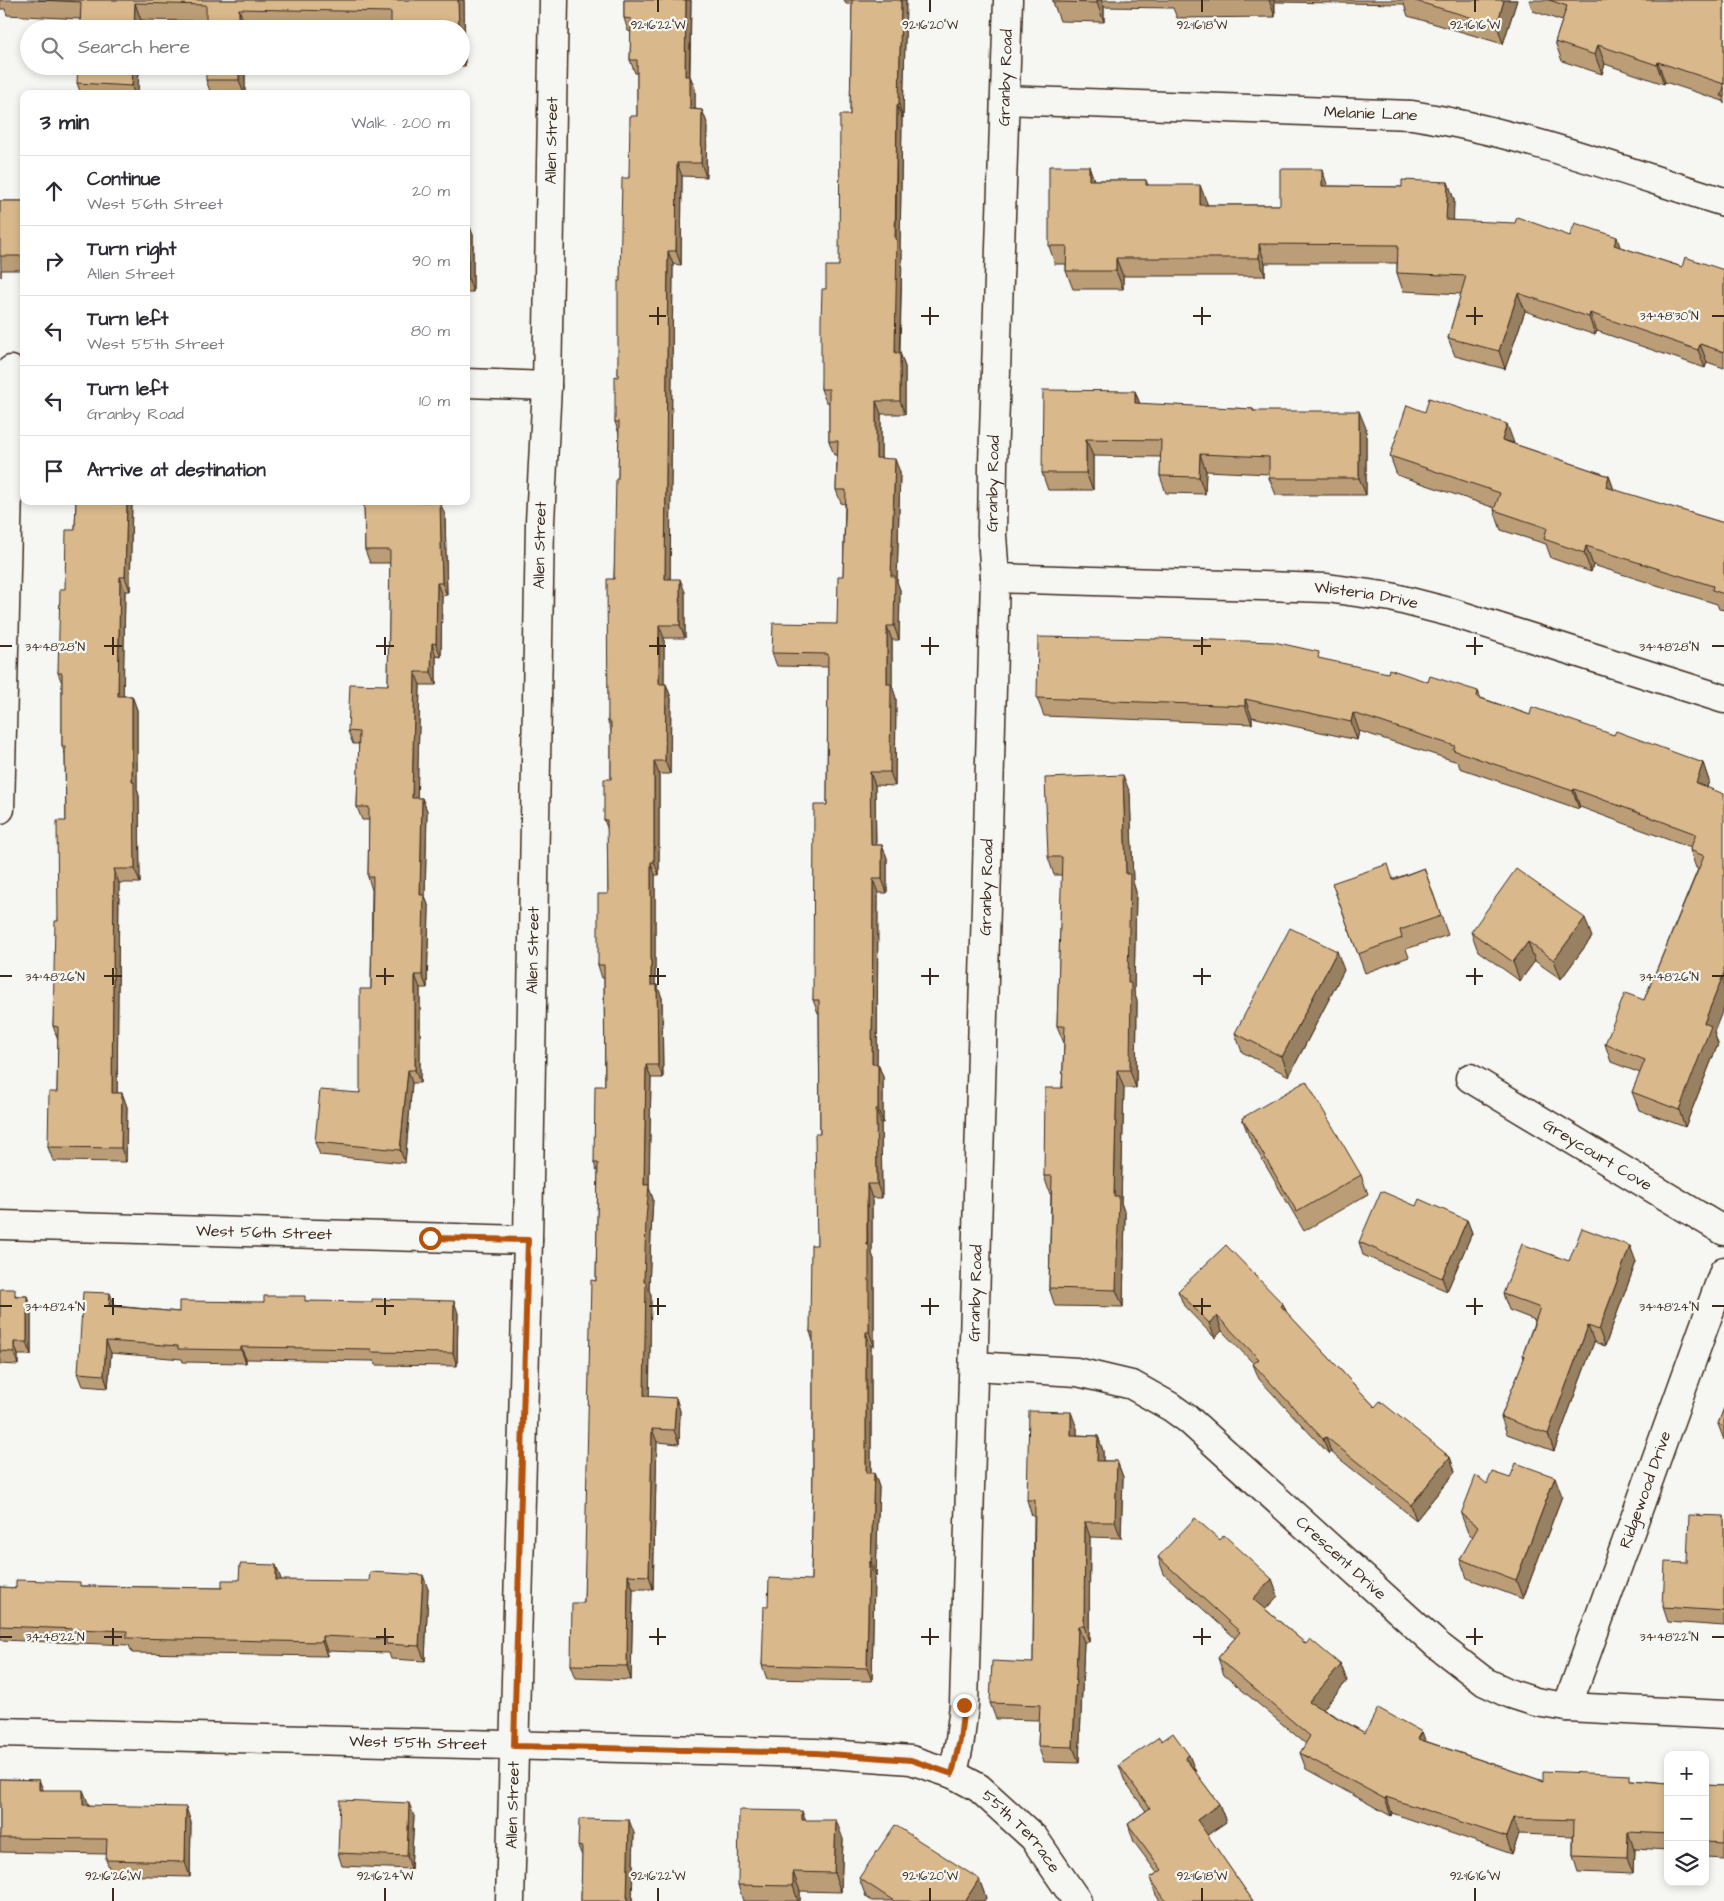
<!DOCTYPE html>
<meta charset="utf-8">
<style>
:root{--surface:#fff;--page:#f7f7f7;--text:#2b2b33;--muted:#7c7c81;--line:#e1e1e2}
body{margin:0;font-family:"Architects Daughter",sans-serif;background:var(--page);color:var(--text)}
.controls{position:absolute;right:15px;bottom:15px;display:grid;overflow:hidden;border-radius:10px;box-shadow:0 2px 8px #0003}
.controls button{width:45px;height:45px;display:grid;place-items:center;padding:0;border:0;border-bottom:1px solid var(--line);background:var(--surface);color:var(--text);font:25px sans-serif}
.stop{position:absolute;width:15px;height:15px;margin:-11px;border:4px solid #b45309;border-radius:50%;background:#fff}
.stop.end{background:#b45309;border-color:#fff;box-shadow:0 1px 5px #0008}
.list{margin:0;padding:0;list-style:none}
h2{display:flex;justify-content:space-between;align-items:center;height:65px;margin:0;padding:0 20px;font-size:21px}
h2 small{font-size:16px;font-weight:400;color:var(--muted)}
.list li{display:grid;grid-template-columns:32px 1fr auto;gap:15px;align-items:center;box-sizing:border-box;height:70px;padding:0 20px;border-top:1px solid var(--line)}
.list b{display:block;font-size:19px;white-space:nowrap}
.list p{margin:0;font-size:16px;white-space:nowrap;color:var(--muted)}
.list em{font-size:16px;font-style:normal;color:var(--muted)}
.icon{flex:none;width:28px;height:28px;fill:none;stroke:currentColor;stroke-width:2;stroke-linecap:round;stroke-linejoin:round}
.map{position:relative;flex:none;width:1724px;height:1901px;overflow:hidden}
.search{position:absolute;background:var(--surface);box-shadow:0 2px 8px #0003;left:20px;top:20px;width:450px;height:55px;display:flex;align-items:center;gap:12px;box-sizing:border-box;padding:0 18px;border-radius:28px;color:var(--muted);font-size:19px}
.panel{position:absolute;background:var(--surface);box-shadow:0 2px 8px #0003;left:20px;top:90px;width:450px;height:415px;border-radius:10px}
.map>svg:first-child{display:block}
.lines{fill:none;stroke-linecap:round;stroke-linejoin:round}
.minor-casing{stroke:#3b2a1e;stroke-width:31}
.minor{stroke:#f6f6f2;stroke-width:28}
.wall{fill:#bb9e78;stroke:#3b2a1e}
.shaded-wall{fill:#988162;stroke:#3b2a1e}
.building{fill:#d9b88c;stroke:#3b2a1e}
.route{stroke:#b45309;stroke-width:6}
.ticks{fill:none;stroke:#3b2a1e;stroke-width:2}
.labels{text-anchor:middle;dominant-baseline:central;stroke-width:4.5;stroke-linejoin:round;paint-order:stroke}
.street-label{font-size:16px;fill:#3b2a1e;stroke:#f6f6f2}
.ticks-label{font-size:12px;text-anchor:middle;fill:#3b2a1e;stroke:#f6f6f2;stroke-width:4.5;stroke-linejoin:round;paint-order:stroke}
</style>
<div class="map">
<svg width="1724" height="1901" viewBox="0 0 1724 1901">
<rect width="100%" height="100%" fill="#f6f6f2"/>
<filter id="ink" filterUnits="userSpaceOnUse"><feTurbulence type="fractalNoise" baseFrequency=".02" numOctaves="2"/><feDisplacementMap in="SourceGraphic" scale="10" xChannelSelector="R" yChannelSelector="G"/><feConvolveMatrix kernelMatrix="1 2 1 2 8 2 1 2 1" color-interpolation-filters="sRGB"/></filter>
<g filter="url(#ink)">
<g class="lines">
<g class="minor-casing">
<g id="minor">
<path id="s1" d="M1005,100L1412,115C1519,132 1621,170 1724,202"/>
<path d="M466,383L547,386"/>
<path id="s2" d="M995,578L1327,588L1391,597L1453,613L1724,699"/>
<path d="M0,809L11,370"/>
<path id="s3" d="M1470,1078L1724,1231"/>
<path id="s4" d="M0,1225L528,1240"/>
<path id="s5" d="M974,1366L1077,1372L1132,1385L1171,1407L1189,1420L1436,1644L1485,1682L1511,1694L1536,1702L1567,1707L1724,1715"/>
<path id="s6" d="M1567,1707L1724,1271"/>
<path id="s7" d="M0,1732L816,1753L911,1760L953,1774L979,1788L1034,1838L1077,1901"/>
<path id="s8" d="M953,1774L960,1740L964,1705L995,578L992,535L993,464L1008,0"/>
<path id="s9" d="M510,1901L528,1240L540,522L547,386L554,0"/>
</g>
</g>
<use href="#minor" class="minor"/>
</g>
<path class="wall" d="M0,0H464L465,66H461V29L391,28L245,26V29L206,21L141,20V29H80V19L7,15L5,9H0Z
M624,0H691L690,76L695,89V109L702,110L707,123L706,177L682,176L681,265L673,264L670,579L685,592V638H664V684H666L671,698L670,774H659V875H655V985H657L662,998L663,1078H651L649,1188L653,1199L651,1233L649,1290L651,1295L649,1397L676,1398L680,1411L679,1444L657,1442L653,1589H633L631,1680L576,1678L571,1665L584,1603L596,1281L598,1174L594,1163L605,1086L604,978H602L598,965L608,894V830L604,820L611,779V730L608,722L618,479L619,434L615,422L618,377L620,281L629,178L637,116V73H635L630,60L631,32L628,31L624,18Z
M844,0H906L903,118H902L900,248L902,253L900,353L905,367V414H881V458L900,472L897,582L900,590L899,640H892V686L896,698L895,786L875,785L876,845H882L887,858V893H878L877,1064H878L883,1077V1123H881L882,1198H872V1254L874,1259V1346H871V1473H874L879,1487L876,1576H874L872,1681L767,1679L762,1665L768,1606L811,1580L813,1472V1341L810,1332L817,1245L820,1134L819,1013H818L813,1000L827,805L828,667L777,666L772,653L837,624L843,576L845,504L841,503L836,490L837,455H834L829,441V402H826L821,389L826,289L839,266L850,115L852,4H846Z
M1053,0H1517L1503,44L1408,16L1404,4L1275,2V17L1177,18L1173,8L1104,7V22L1060,21L1053,2Z
M1529,0H1724V104L1723,101L1665,82L1664,84L1605,64L1602,74L1562,61L1555,42L1562,21L1533,11Z
M139,66L138,94H81L77,83Z
M245,66V94H211L206,80Z
M397,66H454L398,68Z
M1089,166L1094,180H1146L1148,185L1207,203V205H1280L1328,186L1402,187L1448,182L1454,200L1453,220L1570,236L1620,247L1682,267L1724,270V368L1707,362L1705,368L1597,331L1595,335L1525,311L1505,369L1455,356L1448,338L1461,294L1403,291L1397,273V263H1265V276H1123V289H1073L1066,271V264H1055L1049,246Z
M0,201H24V270H1V277Z
M466,221L473,235V292H466Z
M1135,391L1140,404L1253,409L1254,411L1366,428V495H1276L1269,478V474L1206,471L1205,494L1166,493L1160,476L1161,457L1093,456V490H1048L1042,473Z
M1425,412L1514,444L1609,476L1614,490L1724,523V610L1719,609L1717,604L1593,565L1591,572L1551,558L1546,544L1501,530L1494,510L1495,508L1397,475L1390,456Z
M76,501H132L130,591H125L123,696H132L137,710V789L139,796L140,883H119L117,1093H122L127,1107L126,1162L53,1161L48,1147L57,1092L58,1040L53,1026L58,921L66,821L65,754L62,746V683L58,673L75,530Z
M364,501H421V502L445,515L447,595L442,596L441,657L436,656V685H420L417,798H422L427,811L425,896L429,908L427,988H420V1083H412L405,1163L320,1155L315,1142L360,1093L371,989L372,890L368,877L369,820H362L357,807L359,744H353L348,731L388,685L390,563H370L365,550Z
M1321,659L1481,698L1530,715L1614,735L1703,763L1709,781L1707,787L1714,1032L1718,1044L1685,1127L1639,1110L1632,1092L1640,1073L1611,1062L1605,1044L1644,1000L1698,869L1696,868L1690,850L1691,848L1580,807L1579,809L1460,768L1458,762L1359,731L1357,740L1252,717V724L1044,716L1037,698Z
M1130,793L1133,882L1136,892L1134,992L1137,1001L1136,1088H1124L1121,1203L1125,1214L1123,1307L1055,1306L1049,1288L1051,1194H1050L1044,1176L1062,1088L1064,1043L1057,1026L1062,875H1054L1048,857Z
M1424,868L1448,935L1406,949L1409,957L1365,973L1332,883L1394,879Z
M1471,932L1592,937L1561,979L1535,961L1520,981L1478,951Z
M1344,970L1289,1076L1242,1052L1235,1033Z
M1242,1118L1361,1175L1368,1194L1304,1231L1249,1137Z
M1416,1206L1467,1220L1472,1233L1447,1291L1363,1255L1359,1242Z
M1630,1246L1636,1262L1605,1346L1594,1342L1554,1451L1507,1434L1501,1417L1524,1359L1523,1354L1535,1320L1509,1310L1503,1294L1569,1261Z
M0,1289L18,1296H27L31,1309V1355H18V1365L0,1364Z
M1178,1291L1283,1304L1287,1313L1375,1407L1450,1457L1455,1472L1416,1520L1331,1452L1329,1454L1259,1379L1253,1364H1254L1222,1331L1215,1338L1184,1306Z
M306,1301L458,1313L457,1366L376,1365L374,1361L246,1359V1363L183,1362L182,1359L111,1353L108,1388L83,1386L78,1373L115,1306L179,1312L264,1302Z
M1724,1408V1440L1718,1424Z
M1077,1428V1435L1098,1436L1103,1451V1461H1117L1123,1477L1121,1538L1090,1537L1089,1642H1084L1079,1763L1044,1762L1038,1746L1039,1720L996,1719L990,1703L1033,1663L1034,1516H1032L1027,1500Z
M1487,1484L1562,1496L1523,1599L1467,1578L1460,1559L1473,1537L1468,1533L1461,1514Z
M1724,1516V1626L1668,1622L1663,1607L1687,1563Z
M1220,1540L1272,1579L1278,1596L1265,1609L1306,1644L1341,1665L1347,1681L1323,1709L1365,1733L1422,1732L1425,1741L1543,1781L1632,1780L1668,1783V1850L1634,1848L1633,1874L1578,1872L1573,1856V1836L1519,1834L1512,1854L1392,1813L1391,1816L1306,1769L1300,1753L1306,1744L1224,1675L1218,1658L1235,1638L1164,1574L1158,1557Z
M239,1580H281L428,1589L425,1661L391,1659L389,1653L327,1651V1656L132,1653L129,1645L0,1640V1587L16,1588L82,1586L222,1588Z
M1162,1741L1189,1755L1195,1772L1219,1804L1226,1822L1207,1835L1253,1901H1160L1156,1895L1150,1878L1157,1873L1134,1842L1128,1824L1146,1811L1125,1782L1119,1765Z
M0,1779L39,1780L43,1790L89,1805L191,1822L190,1877L112,1875L106,1860L107,1854L0,1852Z
M1705,1785L1724,1786V1859L1705,1858Z
M414,1816L411,1869L342,1866L338,1853Z
M805,1820L843,1839L841,1892L800,1891V1901H743L738,1885Z
M634,1833L632,1901H581L582,1856L578,1846Z
M859,1878L979,1879L986,1898L984,1901H872L866,1897Z"/>
<path class="shaded-wall" d="M458,0H464L465,66L461,55V29H459Z
M686,0H691L689,89L685,76Z
M901,0H906L903,118L899,105Z
M1097,0H1101L1104,7V22L1097,3Z
M1269,0H1274L1275,17Z
M1504,0H1517L1503,44L1497,25Z
M135,3L141,20V29H134Z
M239,9L245,26V29H239Z
M1598,45L1605,64L1602,74L1595,55Z
M1658,62L1665,82L1664,84L1657,65Z
M133,66H139L138,94H134L132,86Z
M239,66H245V94H244L239,80Z
M690,76L695,89V122L690,109Z
M897,105L902,118L900,248L902,253L899,366L895,353Z
M702,110L707,123L706,177L701,163Z
M677,163L682,176L681,265L676,251Z
M1089,166L1095,184L1089,180Z
M1322,169L1328,187L1322,186Z
M1448,182L1454,200L1453,238L1446,220Z
M1200,185L1207,203V223L1200,205Z
M468,221L473,235V292L468,278Z
M1617,237L1623,256L1614,245Z
M1259,244L1265,263V276L1259,258Z
M668,251L673,264L670,592L665,579Z
M1116,258L1123,276V289L1116,271Z
M1518,293L1525,311L1505,369L1499,351Z
M1590,313L1597,331L1595,335L1589,317Z
M1700,344L1707,362L1705,368L1698,350Z
M900,353L905,367V414L900,401Z
M1135,391L1141,408L1135,403Z
M876,401L881,414V472L876,458Z
M1359,411L1366,428V495L1359,478Z
M1507,424L1514,443L1502,440Z
M1086,439L1093,456V490L1086,473Z
M1200,454L1206,471L1205,494L1199,477Z
M895,459L900,472L897,582L900,590L899,640L894,626L891,576Z
M1609,476L1616,495L1606,487Z
M127,501H132L130,591L125,577Z
M440,502L445,515L447,595L442,583Z
M1586,546L1593,565L1591,572L1584,553Z
M120,577L125,591L123,710L118,696Z
M680,579L685,592V638L680,625Z
M437,583L442,596L441,657L436,644Z
M659,625L664,638V698L659,684Z
M887,626L892,640V686L896,698L895,786L890,772L887,684Z
M432,643L436,656V685L431,672Z
M415,672L420,685L417,810L412,798Z
M666,684L671,698L670,774L665,761Z
M1478,691L1485,709L1477,697Z
M132,696L137,710V789L139,796L140,883L135,869L132,782Z
M1245,699L1252,717V724L1245,706Z
M1353,713L1359,731L1357,740L1351,722Z
M654,761L659,774V875L654,862Z
M1703,763L1709,781L1702,801L1696,783Z
M870,772L875,785L876,858L871,845Z
M1123,775L1130,793L1133,882L1136,892L1134,992L1137,1001L1136,1088L1130,1070L1128,983L1126,874Z
M1574,789L1580,807L1579,809L1573,791Z
M422,798L427,811L425,896L429,908L427,988L422,975L420,895Z
M882,845L887,858V893L882,879Z
M651,862L655,875V999L651,985Z
M114,869L119,883L117,1107L112,1093Z
M873,879L878,893L877,1077L872,1064Z
M1585,918L1592,937L1561,979L1554,960Z
M1528,942L1535,961L1520,981L1513,962Z
M1337,951L1344,970L1289,1076L1282,1057Z
M1724,973V1007L1714,1032L1718,1044L1685,1127L1679,1110L1704,1023Z
M415,975L420,988V1083L415,1070Z
M657,985L662,998L663,1078L658,1065Z
M878,1064L883,1077V1123L878,1109Z
M646,1065L651,1078L649,1188L653,1199L651,1233L649,1290L651,1295L649,1410L644,1396V1185Z
M408,1070L412,1083L405,1163L400,1150Z
M1117,1070L1124,1088L1121,1203L1125,1214L1123,1307L1116,1290L1114,1196Z
M122,1093L127,1107L126,1162L121,1148Z
M876,1109L881,1123L882,1198L877,1184Z
M867,1184L872,1198V1254L874,1259V1346L869,1332Z
M1467,1220L1472,1233L1447,1291L1442,1278Z
M1630,1246L1636,1262L1605,1346L1599,1330Z
M110,1293L115,1306H109Z
M27,1296L31,1309V1355L27,1342Z
M454,1301L458,1313L457,1366L453,1353Z
M1283,1304L1289,1319L1281,1306Z
M1217,1316L1222,1331L1215,1338L1209,1323Z
M1588,1326L1594,1342L1554,1451L1548,1434Z
M866,1332L871,1346V1487L866,1473Z
M106,1341L111,1353L108,1388L104,1375Z
M14,1342L18,1355V1365L14,1352Z
M241,1347L246,1359V1363L241,1350Z
M676,1398L680,1411L679,1444L674,1430Z
M1071,1412L1077,1428V1451L1071,1435Z
M652,1429L657,1442L653,1589L649,1576Z
M1098,1436L1103,1451V1477L1097,1461Z
M1326,1437L1331,1452L1329,1454L1323,1439Z
M1450,1457L1455,1472L1416,1520L1411,1505Z
M1117,1461L1123,1477L1121,1538L1115,1522Z
M874,1473L879,1487L876,1576L871,1562Z
M1555,1477L1562,1496L1523,1599L1516,1580Z
M1085,1522L1090,1537L1089,1642L1084,1626Z
M869,1562L874,1576L872,1681L867,1668Z
M276,1565L281,1579V1594L276,1580Z
M423,1575L428,1589L425,1661L419,1646Z
M628,1575L633,1589L631,1680L627,1666Z
M1272,1579L1278,1596L1259,1616L1253,1599Z
M1078,1626L1084,1642L1079,1763L1073,1747Z
M322,1636L327,1651V1656L322,1642Z
M1341,1665L1347,1681L1315,1718L1309,1702Z
M1422,1732L1428,1748L1418,1739Z
M1189,1755L1196,1772L1185,1758Z
M39,1780L45,1794L39,1790Z
M83,1790L89,1805L88,1820L83,1805Z
M1386,1797L1392,1813L1391,1816L1385,1799Z
M409,1803L414,1816L411,1869L407,1856Z
M1219,1804L1226,1822L1203,1838L1197,1820Z
M186,1807L191,1822L190,1877L185,1862Z
M802,1811L809,1830L802,1820Z
M1513,1818L1519,1834L1512,1854L1506,1837Z
M629,1820L634,1833L632,1901H627Z
M836,1820L843,1839L841,1892L834,1873Z
M1628,1832L1634,1848L1633,1874L1627,1858Z
M793,1872L800,1891V1901H798L793,1886Z
M979,1879L986,1898L984,1901H965Z"/>
<path class="building" d="M38,0H458L459,29H391V12L239,9V29H206V5L135,3L134,29H80L81,2Z
M624,0H686L685,76H690V109L702,110L701,163H677L676,251H668L665,579H680V625H659V684H666L665,761H654V862H651V985H657L658,1065H646L644,1185H649L646,1219L644,1282H646L644,1396L676,1398L674,1430L652,1429L649,1576L628,1575L627,1666L571,1665L572,1603H584L591,1280L596,1281L598,1163H594L595,1086H605L604,965H598V894H608L607,820H604V779H611V722H608L607,579H614L616,479H618L619,422H615V376L618,377V281H620L622,178H629L630,116H637V60H630L631,19L624,18Z
M852,0H901L899,105H897L895,239H897L895,353H900V401H876V458L895,459L891,576H895L894,626H887V684H891L890,772H870L871,845H882V879H873L872,1064H878V1109H876L877,1184H867V1245H869V1332H866V1473H874L871,1562H869L867,1668L762,1665L764,1606H768L769,1578L811,1580L813,1472V1332H810L811,1245H817L815,1134H820L819,1000H813L814,805H827L828,654L772,653L773,623L837,624L838,576H843L846,490H836L838,441H829V389H821V321L822,289H826V266H839L840,115H850Z
M1053,0H1097V3L1053,2Z
M1412,0H1504L1497,25Z
M1549,0H1724V84L1658,62L1657,65L1598,45L1595,55L1555,42L1567,6Z
M78,66H133L132,86L77,83Z
M206,66H239V80H206Z
M1724,87V97L1721,96Z
M1049,166H1089V180H1146V185H1200V205H1280V169H1322V186L1402,187V180L1448,182L1446,220L1515,223L1517,217L1570,236L1575,223L1617,237L1614,245L1682,267L1685,257L1724,270V352L1700,344L1698,350L1590,313L1589,317L1518,293L1499,351L1448,338L1466,276L1397,273L1398,245L1259,244V258H1116V271H1066L1067,246H1049Z
M0,201H24V256H0Z
M466,221H468V278H466Z
M1043,390L1135,391V403L1253,409V411H1359V478H1269V457L1200,454L1199,477L1160,476L1161,440L1086,439V473H1042Z
M1429,398L1507,424L1502,440L1609,476L1606,487L1724,523V594L1712,590L1713,586L1586,546L1584,553L1544,539L1547,528L1494,510L1500,493L1390,456L1407,405L1425,412Z
M76,501H127L125,577H120L118,696H132V782H134L135,869H114L112,1093H122L121,1148L48,1147L49,1092H57L58,1027L53,1026L55,921H58L57,821H66L65,746H62V673H58L60,589H65L66,530H75Z
M364,501L440,502L442,583H437L436,644L432,643L431,672H415L412,798H422L420,895H424L422,975H415V1070H408L400,1150L315,1142L320,1090L360,1093V989H371L373,877H368L369,807H357L359,732L348,731L350,684L388,685L390,550H365Z
M1038,637L1156,639V638L1274,642L1319,652L1318,658L1388,673L1389,669L1428,682L1430,676L1478,691L1477,697L1530,715L1532,707L1614,735L1616,731L1703,763L1696,783L1724,794V973L1704,1023L1711,1026L1679,1110L1632,1092L1645,1060L1605,1044L1625,993L1644,1000L1704,856L1690,850L1696,834L1574,789L1573,791L1453,750L1455,746L1353,713L1351,722L1245,699V706L1037,698Z
M1123,775L1126,874H1130L1128,983H1131L1130,1070H1117L1114,1196H1119L1116,1290L1049,1288L1052,1176H1044L1045,1088H1062L1065,1026H1057L1062,857H1048L1045,778Z
M1388,864L1393,880L1424,868L1441,916L1400,930L1402,938L1358,954L1332,883Z
M1516,869L1585,918L1554,960L1528,942L1513,962L1471,932Z
M1290,928L1337,951L1282,1057L1235,1033Z
M1306,1081L1361,1175L1297,1212L1242,1118Z
M1381,1191L1416,1206L1419,1199L1467,1220L1442,1278L1359,1242Z
M1582,1228L1630,1246L1599,1330L1588,1326L1548,1434L1501,1417L1525,1356L1523,1354L1540,1308L1503,1294L1522,1244L1569,1261Z
M1226,1245L1283,1304L1281,1306L1375,1407L1380,1401L1450,1457L1411,1505L1326,1437L1323,1439L1253,1364L1259,1359L1217,1316L1209,1323L1178,1291Z
M0,1289H15V1296H27V1342H14V1352L0,1351Z
M83,1292L110,1293L109,1306L179,1312V1301L264,1302V1296H305V1301L372,1302V1299L454,1301L453,1353L371,1352V1349L241,1347V1350L178,1349V1346L106,1341L104,1375L78,1373Z
M1724,1408V1426L1718,1424Z
M1029,1411L1071,1412V1435L1098,1436L1097,1461H1117L1115,1522H1085L1084,1626H1078L1073,1747L1038,1746L1040,1705L990,1703L992,1661L1033,1663L1035,1500H1027Z
M1516,1463L1555,1477L1516,1580L1460,1559L1478,1527L1461,1514L1476,1475L1487,1484L1492,1472L1510,1478Z
M1689,1515L1724,1516V1611L1663,1607L1665,1562L1687,1563Z
M1195,1518L1220,1540L1224,1535L1272,1579L1253,1599L1306,1644L1310,1639L1341,1665L1309,1702L1365,1733L1378,1708L1422,1732L1418,1739L1543,1781V1771L1630,1775V1780L1668,1783V1834L1628,1832L1627,1858L1573,1856L1574,1820L1513,1818L1506,1837L1386,1797L1385,1799L1300,1753L1310,1736L1218,1658L1240,1632L1158,1557Z
M240,1564L276,1565V1580L369,1581L370,1572L423,1575L419,1646L386,1644V1639L322,1636V1642L127,1638V1631L0,1626V1587L16,1588V1580L80,1582V1586L222,1588V1580H239Z
M1173,1733L1189,1755L1185,1758L1219,1804L1197,1820L1253,1901H1166L1150,1878L1162,1870L1128,1824L1150,1808L1119,1765L1159,1737L1162,1741Z
M0,1779L39,1780V1790H83V1805L186,1807L185,1862L106,1860L107,1839L0,1838Z
M1705,1785L1724,1786V1843L1705,1842Z
M340,1800L409,1803L407,1856L338,1853Z
M739,1810L802,1811V1820H836L834,1873L793,1872V1886L738,1885Z
M579,1819L629,1820L627,1901H581L582,1847L578,1846Z
M895,1825L979,1879L965,1901H894L859,1878Z"/>
</g>
<g class="lines" filter="url(#ink)">
<path class="route" d="M430,1238L528,1240L514,1746L816,1753L911,1760L952,1774L960,1740L964,1705"/>
</g>
<path class="ticks" d="M658,0V12M930,0V12M1202,0V12M1475,0V12M658,307V325M930,307V325M1202,307V325M1475,307V325M649,316H666M921,316H939M1193,316H1211M1466,316H1483M1712,316H1724M113,637V655M385,637V655M658,637V655M930,637V655M1202,637V655M1475,637V655M0,646H12M104,646H122M376,646H394M649,646H666M921,646H939M1193,646H1211M1466,646H1483M1712,646H1724M113,968V985M385,968V985M658,968V985M930,968V985M1202,968V985M1475,968V985M0,976H12M104,976H122M376,976H394M649,976H666M921,976H939M1193,976H1211M1466,976H1483M1712,976H1724M113,1298V1315M385,1298V1315M658,1298V1315M930,1298V1315M1202,1298V1315M1475,1298V1315M0,1306H12M104,1306H122M376,1306H394M649,1306H666M921,1306H939M1193,1306H1211M1466,1306H1483M1712,1306H1724M113,1628V1645M385,1628V1645M658,1628V1645M930,1628V1645M1202,1628V1645M1475,1628V1645M0,1637H12M104,1637H122M376,1637H394M649,1637H666M921,1637H939M1193,1637H1211M1466,1637H1483M1712,1637H1724M113,1888V1901M385,1888V1901M658,1888V1901M930,1888V1901M1202,1888V1901M1475,1888V1901"/>
<g class="labels">
<g class="street-label">
<text stroke="none"><textPath href="#s8" startOffset="1698">Granby Road</textPath></text>
<text stroke="none"><textPath href="#s1" startOffset="366">Melanie Lane</textPath></text>
<text stroke="none"><textPath href="#s9" startOffset="1761">Allen Street</textPath></text>
<text stroke="none"><textPath href="#s8" startOffset="1292">Granby Road</textPath></text>
<text stroke="none"><textPath href="#s9" startOffset="1356">Allen Street</textPath></text>
<text stroke="none"><textPath href="#s2" startOffset="372">Wisteria Drive</textPath></text>
<text stroke="none"><textPath href="#s8" startOffset="888">Granby Road</textPath></text>
<text stroke="none"><textPath href="#s9" startOffset="951">Allen Street</textPath></text>
<text stroke="none"><textPath href="#s3" startOffset="149">Greycourt Cove</textPath></text>
<text stroke="none"><textPath href="#s4" startOffset="264">West 56th Street</textPath></text>
<text stroke="none"><textPath href="#s8" startOffset="482">Granby Road</textPath></text>
<text stroke="none"><textPath href="#s6" startOffset="231">Ridgewood Drive</textPath></text>
<text stroke="none"><textPath href="#s5" startOffset="432">Crescent Drive</textPath></text>
<text stroke="none"><textPath href="#s7" startOffset="418">West 55th Street</textPath></text>
<text stroke="none"><textPath href="#s9" startOffset="96">Allen Street</textPath></text>
<text stroke="none"><textPath href="#s7" startOffset="1046">55th Terrace</textPath></text>
</g>
</g>
<g class="ticks-label">
<text x="658" y="29">92°16'22"W</text>
<text x="930" y="29">92°16'20"W</text>
<text x="1202" y="29">92°16'18"W</text>
<text x="1475" y="29">92°16'16"W</text>
<text x="1669" y="320">34°48'30"N</text>
<text x="55" y="651">34°48'28"N</text>
<text x="1669" y="651">34°48'28"N</text>
<text x="55" y="981">34°48'26"N</text>
<text x="1669" y="981">34°48'26"N</text>
<text x="55" y="1311">34°48'24"N</text>
<text x="1669" y="1311">34°48'24"N</text>
<text x="55" y="1641">34°48'22"N</text>
<text x="1669" y="1641">34°48'22"N</text>
<text x="113" y="1880">92°16'26"W</text>
<text x="385" y="1880">92°16'24"W</text>
<text x="658" y="1880">92°16'22"W</text>
<text x="930" y="1880">92°16'20"W</text>
<text x="1202" y="1880">92°16'18"W</text>
<text x="1475" y="1880">92°16'16"W</text>
</g>
</svg>
<div class="controls">
<button>+</button>
<button>−</button>
<button><svg class="icon" aria-label="layers" viewBox="0 0 24 24"><path d="M12 4l9 5-9 5-9-5zM3 14l9 5 9-5"/></svg></button>
</div>
<div class="stop" style="left:430px;top:1238px"></div>
<div class="stop end" style="left:964px;top:1705px"></div>
<div class="search"><svg class="icon" aria-label="search" viewBox="0 0 24 24"><circle cx="10" cy="10" r="6"/><path d="M15 15l6 6"/></svg>Search here</div>
<section class="panel">
<h2>3 min<small>Walk · 200 m</small></h2>
<ul class="list">
<li><svg class="icon" aria-label="ahead" viewBox="0 0 24 24"><path d="M12 20V5M6 11l6-6 6 6"/></svg><div><b>Continue</b><p>West 56th Street</p></div><em>20 m</em></li>
<li><svg class="icon" aria-label="right" viewBox="0 0 24 24"><path d="M7 20v-9h11M14 6l5 5-5 5"/></svg><div><b>Turn right</b><p>Allen Street</p></div><em>90 m</em></li>
<li><svg class="icon" aria-label="left" viewBox="0 0 24 24"><path d="M17 20v-9H6M10 6l-5 5 5 5"/></svg><div><b>Turn left</b><p>West 55th Street</p></div><em>80 m</em></li>
<li><svg class="icon" aria-label="left" viewBox="0 0 24 24"><path d="M17 20v-9H6M10 6l-5 5 5 5"/></svg><div><b>Turn left</b><p>Granby Road</p></div><em>10 m</em></li>
<li><svg class="icon" aria-label="arrive" viewBox="0 0 24 24"><path d="M6 21V4h12l-3 4 3 4H6"/></svg><div><b>Arrive at destination</b></div></li>
</ul>
</section>
</div>
